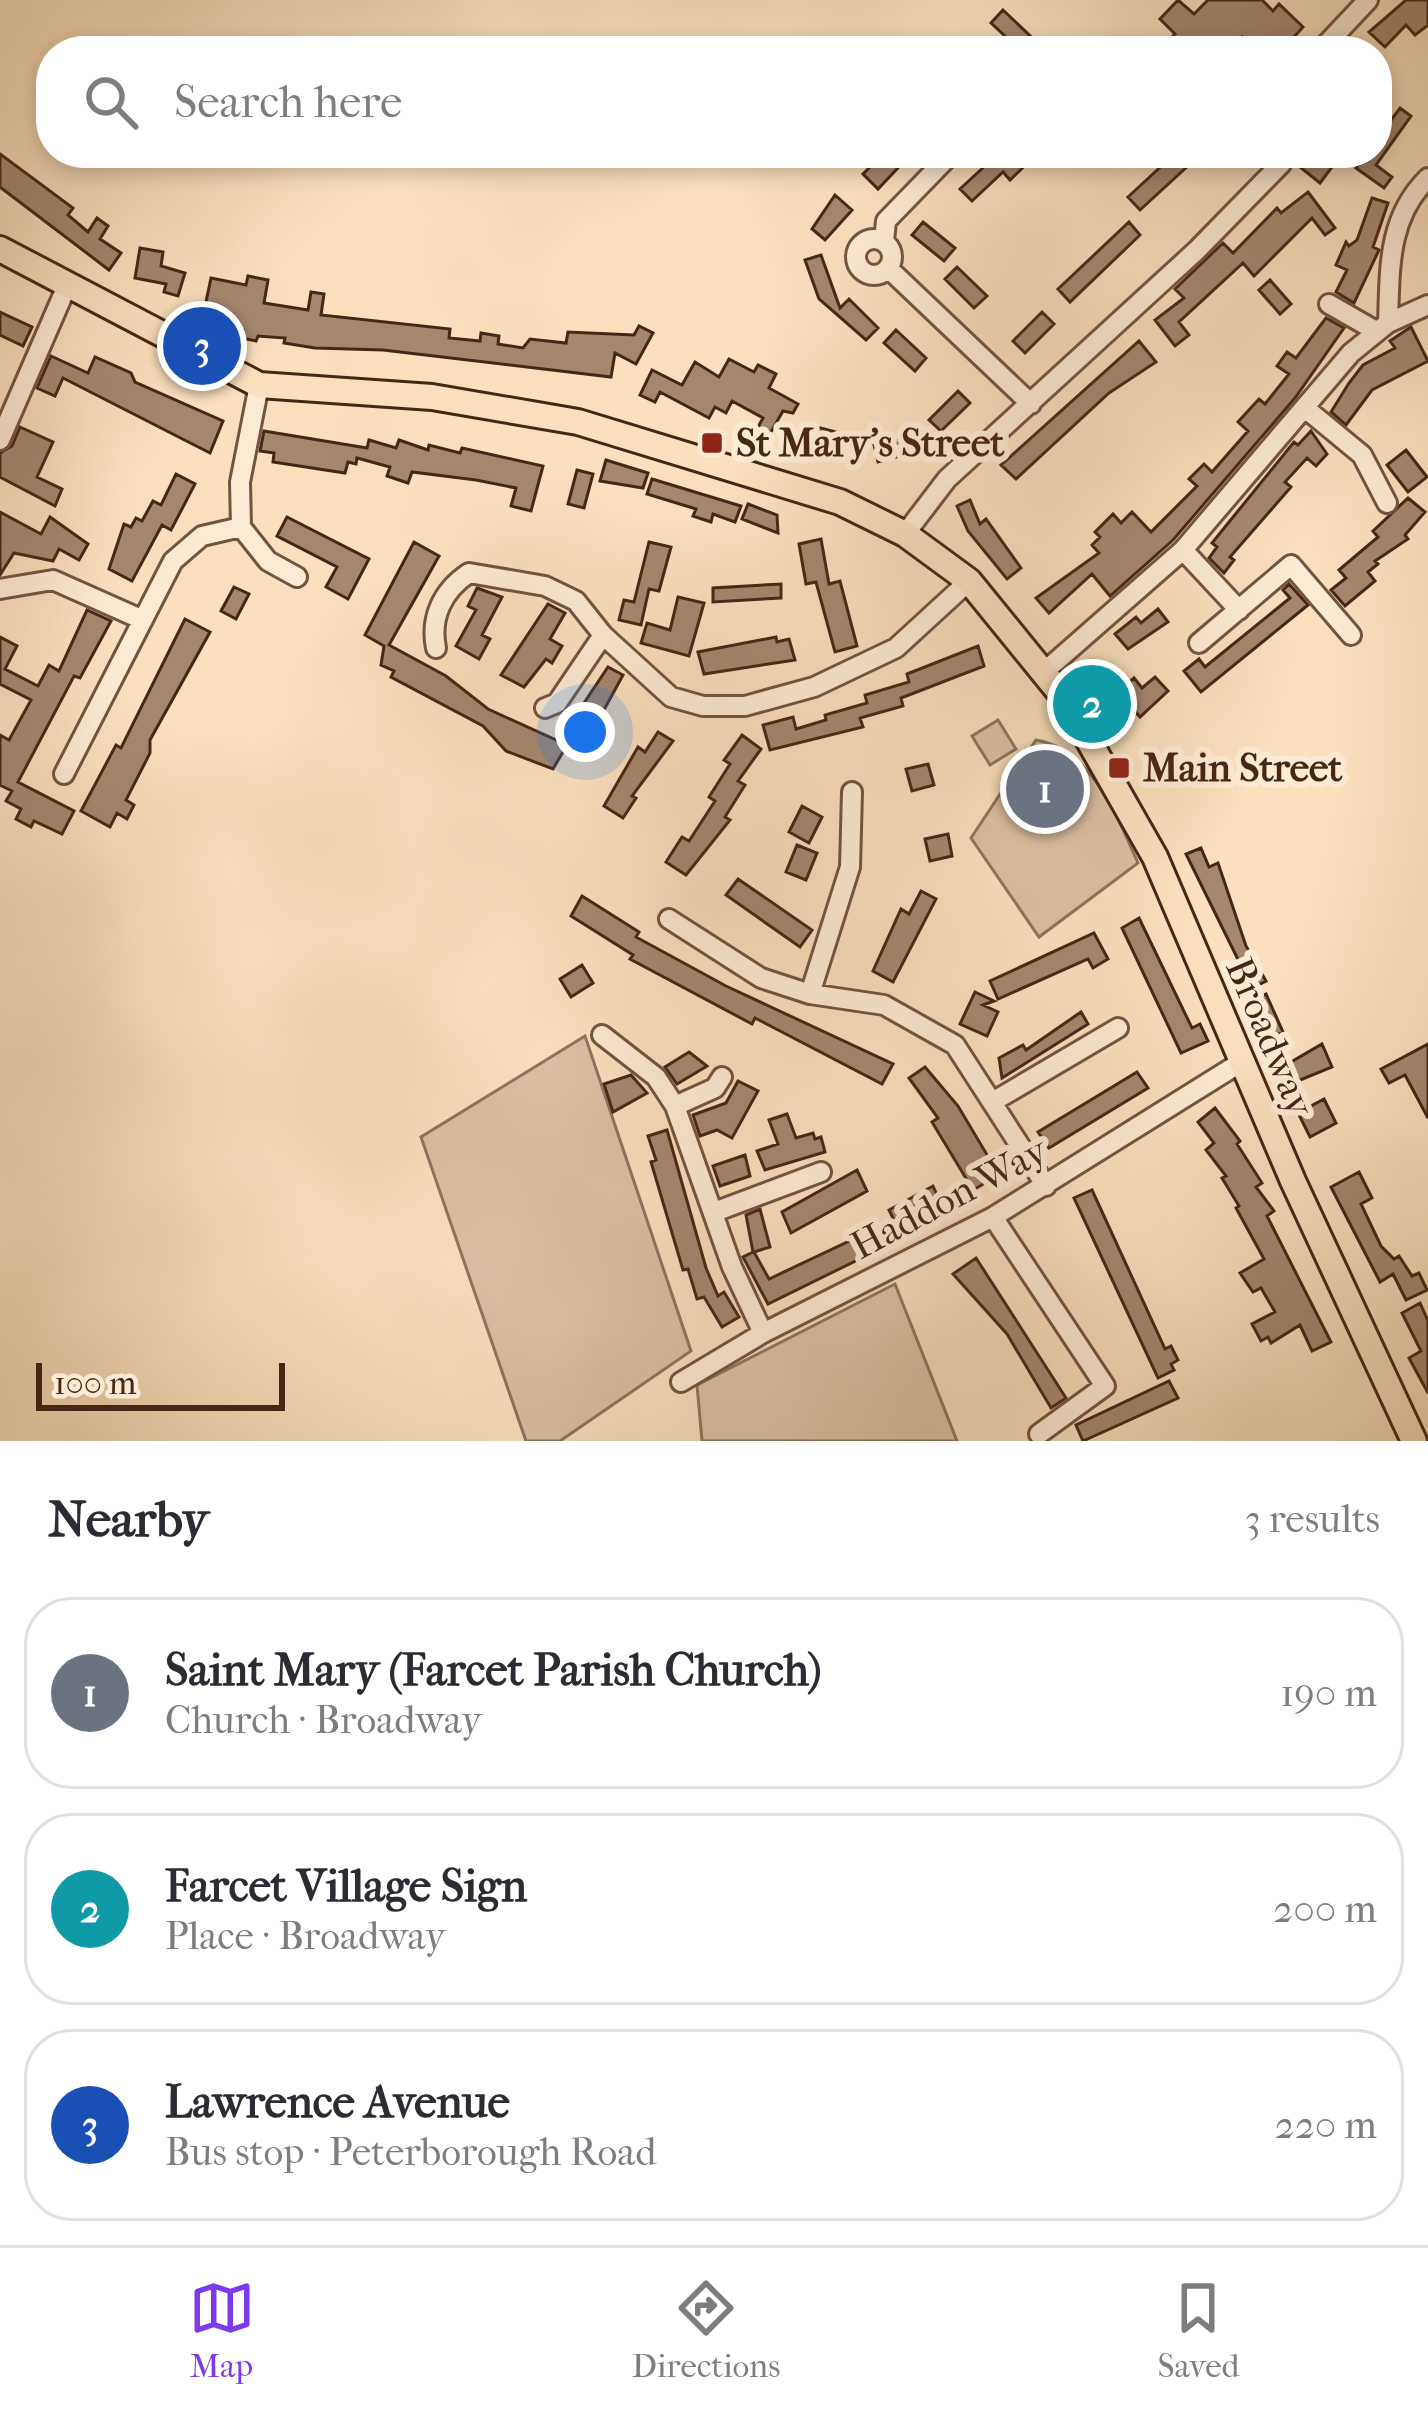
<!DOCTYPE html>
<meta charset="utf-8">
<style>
:root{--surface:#fff;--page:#f2f2f3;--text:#2b2b33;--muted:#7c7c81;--line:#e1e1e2;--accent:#7c3aed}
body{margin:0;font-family:"IM FELL French Canon",serif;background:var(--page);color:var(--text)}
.scale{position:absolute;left:36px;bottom:30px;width:249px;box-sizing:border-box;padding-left:12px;border:6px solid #482616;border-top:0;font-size:33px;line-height:42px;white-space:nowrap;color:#482616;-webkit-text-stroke:9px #fcebd4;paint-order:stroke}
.you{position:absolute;left:585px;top:732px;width:42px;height:42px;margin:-30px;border:9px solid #fff;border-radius:50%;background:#1a73e8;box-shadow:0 0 0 18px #1a73e833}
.badge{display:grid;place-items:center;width:78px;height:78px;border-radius:50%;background:var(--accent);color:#fff;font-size:39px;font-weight:700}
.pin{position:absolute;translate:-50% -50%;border:6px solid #fff;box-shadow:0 3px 12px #0006}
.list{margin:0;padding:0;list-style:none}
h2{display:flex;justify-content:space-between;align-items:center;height:156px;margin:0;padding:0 48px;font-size:51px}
h2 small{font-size:39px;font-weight:400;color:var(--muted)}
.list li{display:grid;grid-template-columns:78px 1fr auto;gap:36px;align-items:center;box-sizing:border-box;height:192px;margin:0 24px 24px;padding:0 24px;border:3px solid var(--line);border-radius:48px}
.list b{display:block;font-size:45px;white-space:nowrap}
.list p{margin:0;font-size:39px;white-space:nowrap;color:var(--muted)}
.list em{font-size:39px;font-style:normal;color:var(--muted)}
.icon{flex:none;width:66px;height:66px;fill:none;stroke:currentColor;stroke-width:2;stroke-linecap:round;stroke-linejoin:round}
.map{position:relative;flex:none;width:1428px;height:1441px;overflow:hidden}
.search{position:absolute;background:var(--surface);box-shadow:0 6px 18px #0003;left:36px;right:36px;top:36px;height:132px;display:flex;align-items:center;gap:30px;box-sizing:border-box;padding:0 42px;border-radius:48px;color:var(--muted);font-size:45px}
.sheet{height:804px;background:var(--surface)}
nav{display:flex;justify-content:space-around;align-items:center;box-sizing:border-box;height:168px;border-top:3px solid var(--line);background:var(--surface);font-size:33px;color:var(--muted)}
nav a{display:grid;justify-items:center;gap:6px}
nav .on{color:var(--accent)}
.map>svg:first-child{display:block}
.green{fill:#dcc0a1;stroke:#92735c;stroke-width:3}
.building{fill:#a5876d;stroke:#482616;stroke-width:3}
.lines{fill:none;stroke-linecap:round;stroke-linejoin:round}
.minor-casing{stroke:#745440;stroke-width:24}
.major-casing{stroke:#482616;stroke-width:30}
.minor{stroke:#fcebd4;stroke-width:18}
.major{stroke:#fae0bd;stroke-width:24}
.poi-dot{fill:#8f2418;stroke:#fcebd4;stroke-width:4.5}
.labels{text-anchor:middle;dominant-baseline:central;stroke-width:12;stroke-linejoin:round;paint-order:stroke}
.poi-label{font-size:39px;font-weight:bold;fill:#482616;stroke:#fcebd4;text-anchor:start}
.street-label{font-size:39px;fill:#482616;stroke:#fcebd4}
</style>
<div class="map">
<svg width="1428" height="1441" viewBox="0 0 1428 1441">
<rect width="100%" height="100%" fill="#fae0bd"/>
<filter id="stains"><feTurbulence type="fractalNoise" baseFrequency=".00167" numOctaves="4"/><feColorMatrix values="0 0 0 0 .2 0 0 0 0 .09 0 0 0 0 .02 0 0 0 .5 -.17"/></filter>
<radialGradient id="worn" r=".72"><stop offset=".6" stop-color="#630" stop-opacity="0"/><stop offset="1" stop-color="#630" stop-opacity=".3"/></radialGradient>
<path class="green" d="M998,720L1016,749L990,765L972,736Z
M1036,740C1092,749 1117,817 1138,863L1039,937L971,838Z
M585,1036L691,1351L560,1441H526L421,1137Z
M895,1284L957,1441H702L697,1385Z"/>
<path class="building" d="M1178,0L1194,14L1208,0H1262L1273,11L1279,4L1303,27L1281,51H1256L1242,37L1229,51H1159L1175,34L1160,19Z
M1406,0H1428V25L1415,35L1406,25L1385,47L1369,32Z
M1003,10L1046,51H1021L991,23Z
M1400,108L1411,116L1376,165L1392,177L1384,188L1356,168L1366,153H1377V139Z
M884,153H912L878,189L863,174Z
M999,153H1038L1010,180L1003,172L972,201L960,189Z
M1163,153H1202L1140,210L1128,197L1169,159Z
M1311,153H1332L1325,162L1332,167L1320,183L1300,167Z
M0,154L73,208L68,215L88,232L97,218L108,226L100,239L121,253L109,270L0,187Z
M1308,192L1335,228L1325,235L1312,218L1254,276L1243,263L1179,322L1189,335L1175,346L1155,320L1184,298L1175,289L1223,243L1233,253L1277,208L1281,213Z
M835,195L852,210L825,240L812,229Z
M1372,198L1388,203L1373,247L1379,250L1354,303L1336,292L1347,270L1336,265L1346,242L1349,246L1357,240Z
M923,222L955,248L944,261L912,235Z
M1129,222L1140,235L1070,302L1058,289Z
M140,248L163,252L161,266L185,273L178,296L164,292L166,284L135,278Z
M821,255L840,308L849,299L878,328L866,340L819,299L805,260Z
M957,267L987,296L974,308L945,279Z
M248,276L268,280L264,303L308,310L311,292L324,294L321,315L450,329L449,338L480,341L481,333L499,336L498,344L523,348L530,339L566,343L568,332L634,335L639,326L653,333L636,364L615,353L611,377L383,350L315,348L284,343L285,338L258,336L256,341L242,338L243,330L221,325L222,320L203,316L211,278L246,285Z
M1270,280L1291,304L1280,314L1259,290Z
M0,312L32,327L23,346L0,335Z
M1042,312L1054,324L1025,353L1013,341Z
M1326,318L1344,328L1295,398L1173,540L1110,596L1092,574L1049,613L1036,598L1099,553L1092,545L1100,537L1095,532L1113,514L1121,523L1132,512L1151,532L1197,486L1189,479L1204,464L1212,472L1248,431L1238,422L1259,399L1265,404L1289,374L1277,366L1287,352L1296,358Z
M1411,327L1428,361L1372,390L1346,425L1331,412L1349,383L1363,365L1395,348L1390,341Z
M896,330L926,358L915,371L884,343Z
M1139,341L1156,362L1109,393L1016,479L1001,465Z
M51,356L88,373L95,357L131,373L135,382L223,421L210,453L63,378L55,396L37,388Z
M729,359L754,372L758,365L776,374L769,388L798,404L793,413L783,411L759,453L747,447L763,418L732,401L726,413L715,407L709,418L660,392L655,402L640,395L652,370L682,385L695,362L719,377Z
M958,391L970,403L941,431L929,420Z
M805,424L844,434L839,451L800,439Z
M20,427L53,442L37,477L62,489L55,506L0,477V453L12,446Z
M264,431L367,448L369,440L396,448L399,440L428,450L429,445L460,453L462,448L543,466L531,511L511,506L516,488L476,480L412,472L408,483L387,476L390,467L357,458L356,464L348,462L345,473L273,462L274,453L260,451Z
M1311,431L1327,454L1316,466L1307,458L1285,482L1291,487L1230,557L1234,560L1224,573L1209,558L1217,547L1212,543L1294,442L1298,445Z
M913,434L918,451L878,462L874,445Z
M1406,450L1427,477L1408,492L1387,465Z
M606,460L648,473L643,488L600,481Z
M577,470L593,474L584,508L568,504Z
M176,474L195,484L171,530L162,525L132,581L109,569L124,524L131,527L136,518L142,521L153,501L161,505Z
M652,479L741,506L735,522L713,514L711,522L693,516L696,509L647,494Z
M1408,498L1425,512L1405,535L1408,539L1375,561L1378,564L1368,572L1375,581L1345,606L1331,590L1346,578L1339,570L1378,537L1373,531Z
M970,500L980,524L986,519L1021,568L1007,579L968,531L957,506Z
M748,504L777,515L778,533L742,519Z
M0,512L41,534L50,517L88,544L79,560L59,549L53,561L14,553L0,575Z
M287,517L369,559L348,599L326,587L337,567L277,536Z
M821,539L829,584L840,581L857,646L835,652L816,582L806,584L799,544Z
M414,542L439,556L389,645L446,676L488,709L567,745L553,769L506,751L483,726L391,677L394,671L381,665L384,646L365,635Z
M649,542L671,547L659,591L649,589L641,625L619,620L624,600L634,602Z
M781,584V598L713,602V588Z
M1289,584L1308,605L1201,692L1184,671L1199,659L1205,667L1290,598L1283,590Z
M234,587L249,594L236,619L221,611Z
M477,588L502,597L482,635L490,639L479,659L456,646L476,610L468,606Z
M678,597L704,603L689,656L641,643L647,623L670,630Z
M548,604L565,613L550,639L562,646L552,663L546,659L524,687L501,675Z
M1158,609L1168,622L1128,649L1115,634L1136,617L1141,623Z
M87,610L111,621L80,678L74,676L18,782L74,811L62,834L34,821L31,827L16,819L21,809L6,801L12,791L0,785V735L9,740L31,700L0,684V637L17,646L5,669L38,686L49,665L59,671Z
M185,619L210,632L150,740V753L126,800L134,805L127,819L117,813L110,827L81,811L116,745L121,748Z
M776,637L777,642L789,639L795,660L704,674L698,652Z
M978,646L984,666L901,698L903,706L860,718L863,727L770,750L763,725L793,717L796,729L826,720L825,715L867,703L865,695L909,682L907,674Z
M608,667L623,675L587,741L566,730Z
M1155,677L1168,691L1140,717L1118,692L1134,678L1142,688Z
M658,732L673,741L632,796L636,798L623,818L604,806L638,747L645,752Z
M742,735L761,749L738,781L745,785L725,817L730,820L686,875L666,862L682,837L689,841L715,801L709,797L730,764L724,760Z
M1053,759L1076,772L1044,828L1021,815L1027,806L1018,801L1034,772L1043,777Z
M928,764L934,785L912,791L906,769Z
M802,806L822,817L809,843L789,832Z
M948,834L952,856L930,861L925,839Z
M797,845L817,853L806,880L786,872Z
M1201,848L1209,867L1218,863L1246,946L1266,981L1252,988L1186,854Z
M738,879L812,930L800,947L726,895Z
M921,891L936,899L893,982L873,971L901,909L909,914Z
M582,896L639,932L636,937L726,986L893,1064L882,1084L755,1018L752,1024L630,959L633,955L571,916Z
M1139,918L1192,1028L1200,1024L1208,1041L1181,1053L1122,928Z
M1094,933L1108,959L1093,968L1088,959L998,999L990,981Z
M582,965L593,983L571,997L560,979Z
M975,992L994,1001L983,1005L998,1012L987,1036L960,1024Z
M1266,994L1283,1032L1268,1039L1251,1001Z
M1081,1012L1088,1024L1002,1078L999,1058L1023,1045L1026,1050Z
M1322,1044L1332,1067L1293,1083L1286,1065Z
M1428,1044V1118L1405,1075L1389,1083L1381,1069Z
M689,1052L707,1066L677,1084L665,1067Z
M925,1067L958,1106L999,1175L973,1190L932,1122L938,1118L909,1078Z
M1137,1072L1148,1088L1049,1148L1038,1132Z
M631,1075L647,1093L613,1112L604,1084Z
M738,1081L758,1091L732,1138L717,1130L700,1136L693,1115L726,1103Z
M1324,1099L1336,1123L1310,1137L1298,1113Z
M1215,1108L1240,1141L1237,1144L1262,1183L1256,1187L1274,1211L1267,1216L1331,1342L1312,1351L1300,1325L1271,1343L1268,1337L1261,1341L1252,1324L1275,1312L1261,1288L1253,1292L1240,1273L1264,1259L1236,1208L1239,1206L1222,1178L1226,1176L1206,1150L1214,1143L1198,1122Z
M787,1114L796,1138L813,1133L815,1139L821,1137L825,1152L765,1170L757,1151L778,1144L769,1120Z
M667,1130L706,1268L718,1296L724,1292L739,1317L722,1327L704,1297L697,1299L688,1269L683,1270L651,1162L656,1160L648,1136Z
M745,1155L750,1176L720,1186L713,1166Z
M857,1170L867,1191L791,1233L782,1212Z
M1359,1172L1372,1198L1361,1204L1381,1246L1394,1259L1399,1256L1412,1276L1419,1273L1427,1290L1406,1300L1393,1274L1380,1282L1331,1187Z
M933,1186L941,1204L898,1228L889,1210Z
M1092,1190L1165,1349L1171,1346L1178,1360L1171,1364L1174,1370L1158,1378L1074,1198Z
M760,1209L770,1247L754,1252L769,1279L877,1228L886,1246L768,1304L743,1257L753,1252L746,1215Z
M976,1258L1066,1398L1051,1408L1007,1334L953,1274Z
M1420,1303L1428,1321V1393L1409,1358L1421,1351L1402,1313Z
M1169,1381L1178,1398L1083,1441L1076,1425Z"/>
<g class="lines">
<g class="minor-casing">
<path id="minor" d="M1320,51L1368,0
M856 257a18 18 0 1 1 36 0a18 18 0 1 1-36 0Z
M884,241L886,221L952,153
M889,269L1031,404
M1329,304L1376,331
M1388,323C1390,269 1387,218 1428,178
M1305,408L1362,455L1387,503
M0,440L66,288
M241,527L268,561L297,577
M905,534L947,479L1197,250L1281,164L1286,153
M1183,550L1239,610
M0,589L53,580L143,620
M1199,643L1291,565L1351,635
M436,648C430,618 442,591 469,573L545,586L576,601L603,635L671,697L703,706H745L814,687L896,648L969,581
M1045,671L1183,550L1351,353L1388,323L1428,305
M545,708L557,703L603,635
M64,774L173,561L202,536L241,527L240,482L259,385
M669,919L761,978L810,994L884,1005L955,1045L1046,1186
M810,994L850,867L852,792
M602,1035L656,1077L675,1106L732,1267L763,1333
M994,1101L1118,1028
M675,1106L715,1088L722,1077
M717,1211L821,1172
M993,1217L1105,1386L1039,1434
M681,1382L763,1333L993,1217L1243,1061"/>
</g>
<g class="major-casing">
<path id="major" d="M0,249L259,385L432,397L578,422L840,502L905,534L969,581L1065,699L1155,857L1293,1181L1414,1441"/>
</g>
<use href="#minor" class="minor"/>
<use href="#major" class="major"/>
</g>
<g class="poi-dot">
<rect x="700" y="431" width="24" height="24" rx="6"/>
<rect x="1107" y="756" width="24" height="24" rx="6"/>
</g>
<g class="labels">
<g class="poi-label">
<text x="736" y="443">St Mary's Street</text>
<text x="1143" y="768">Main Street</text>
</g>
<g class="street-label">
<text transform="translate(1270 1037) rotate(67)">Broadway</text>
<text transform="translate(949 1198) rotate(-28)">Haddon Way</text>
</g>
</g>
<rect width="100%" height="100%" filter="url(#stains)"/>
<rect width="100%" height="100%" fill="url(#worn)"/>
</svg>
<div class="scale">100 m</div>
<div class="you"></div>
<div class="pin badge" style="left:1045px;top:789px;background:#6b7280">1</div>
<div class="pin badge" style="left:1092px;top:704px;background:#0f9aa8">2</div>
<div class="pin badge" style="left:202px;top:346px;background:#1a4fb4">3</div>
<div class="search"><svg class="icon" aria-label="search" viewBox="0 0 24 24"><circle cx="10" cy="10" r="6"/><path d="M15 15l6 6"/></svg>Search here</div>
</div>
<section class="sheet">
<h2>Nearby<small>3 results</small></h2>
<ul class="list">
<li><span class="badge" style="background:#6b7280">1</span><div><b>Saint Mary (Farcet Parish Church)</b><p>Church · Broadway</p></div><em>190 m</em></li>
<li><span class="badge" style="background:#0f9aa8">2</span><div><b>Farcet Village Sign</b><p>Place · Broadway</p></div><em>200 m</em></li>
<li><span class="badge" style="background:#1a4fb4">3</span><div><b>Lawrence Avenue</b><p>Bus stop · Peterborough Road</p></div><em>220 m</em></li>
</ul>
</section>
<nav>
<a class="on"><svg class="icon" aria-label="map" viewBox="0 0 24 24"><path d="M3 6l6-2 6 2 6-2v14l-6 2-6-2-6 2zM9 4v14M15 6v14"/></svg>Map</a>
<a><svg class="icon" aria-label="directions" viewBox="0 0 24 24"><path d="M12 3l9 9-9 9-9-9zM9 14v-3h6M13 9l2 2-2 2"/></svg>Directions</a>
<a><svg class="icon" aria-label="saved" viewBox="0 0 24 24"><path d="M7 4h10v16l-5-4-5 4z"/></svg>Saved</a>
</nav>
